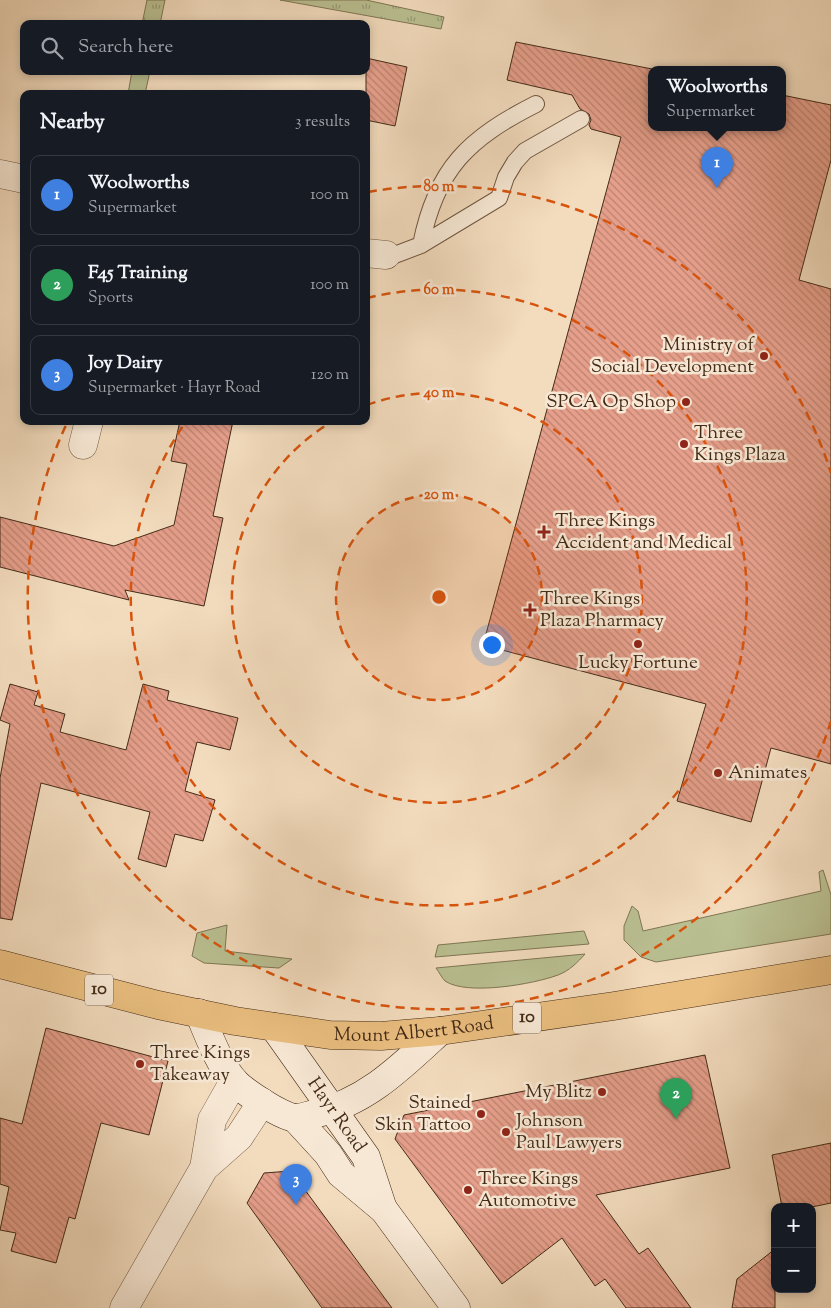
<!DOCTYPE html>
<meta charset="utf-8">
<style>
:root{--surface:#171b24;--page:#20242c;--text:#f1f3f6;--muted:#9ea1a6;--line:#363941;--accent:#0b8043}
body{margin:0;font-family:"Sorts Mill Goudy",serif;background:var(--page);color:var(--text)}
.controls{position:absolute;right:15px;bottom:15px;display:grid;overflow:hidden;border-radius:10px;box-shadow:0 2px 8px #0003}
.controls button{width:45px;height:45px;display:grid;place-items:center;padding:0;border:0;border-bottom:1px solid var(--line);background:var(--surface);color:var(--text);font:25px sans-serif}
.you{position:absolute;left:491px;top:644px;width:18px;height:18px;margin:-12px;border:4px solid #fff;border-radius:50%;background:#1a73e8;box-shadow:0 0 0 8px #1a73e833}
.badge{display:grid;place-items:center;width:32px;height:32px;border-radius:50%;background:var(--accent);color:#fff;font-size:16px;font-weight:700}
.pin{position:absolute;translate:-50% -41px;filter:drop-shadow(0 1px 2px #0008)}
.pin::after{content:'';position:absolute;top:26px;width:18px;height:15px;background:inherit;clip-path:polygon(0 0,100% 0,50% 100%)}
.popup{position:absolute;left:648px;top:66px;width:138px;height:65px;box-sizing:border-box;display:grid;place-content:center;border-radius:10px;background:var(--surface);filter:drop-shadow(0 1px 4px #0005);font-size:16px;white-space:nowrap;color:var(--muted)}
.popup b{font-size:19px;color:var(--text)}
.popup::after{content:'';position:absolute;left:50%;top:100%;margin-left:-10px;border:10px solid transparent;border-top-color:var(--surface)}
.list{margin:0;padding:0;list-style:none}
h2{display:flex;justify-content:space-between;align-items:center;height:65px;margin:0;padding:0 20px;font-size:21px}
h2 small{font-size:16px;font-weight:400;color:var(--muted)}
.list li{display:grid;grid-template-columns:32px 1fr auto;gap:15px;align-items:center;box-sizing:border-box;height:80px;margin:0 10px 10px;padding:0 10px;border:1px solid var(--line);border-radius:10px}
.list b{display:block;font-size:19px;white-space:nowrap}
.list p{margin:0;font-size:16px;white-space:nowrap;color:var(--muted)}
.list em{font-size:16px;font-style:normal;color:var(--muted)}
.icon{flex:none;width:28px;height:28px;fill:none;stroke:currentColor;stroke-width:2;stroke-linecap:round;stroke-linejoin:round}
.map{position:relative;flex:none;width:831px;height:1308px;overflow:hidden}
.search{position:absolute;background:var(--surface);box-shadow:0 2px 8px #0003;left:20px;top:20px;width:350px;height:55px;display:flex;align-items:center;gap:12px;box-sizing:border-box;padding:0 18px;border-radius:10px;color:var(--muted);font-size:19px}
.panel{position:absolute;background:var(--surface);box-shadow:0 2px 8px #0003;left:20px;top:90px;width:350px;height:335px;border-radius:10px}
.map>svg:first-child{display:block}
.green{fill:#bac092;stroke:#7f7654}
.park{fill:url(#park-tufts);stroke:#7f7654}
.building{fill:url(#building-back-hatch);stroke:#442b17}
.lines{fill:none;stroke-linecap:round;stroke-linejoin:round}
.service-casing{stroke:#705741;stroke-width:18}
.minor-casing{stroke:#705741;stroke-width:29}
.secondary-casing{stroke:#442b17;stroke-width:29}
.primary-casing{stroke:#442b17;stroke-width:29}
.service{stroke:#f7e8d5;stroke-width:16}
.minor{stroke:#f7e8d5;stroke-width:28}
.secondary{stroke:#f7e8d5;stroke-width:28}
.primary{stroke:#eabe7f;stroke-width:28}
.ring{fill:none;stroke:#d8540d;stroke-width:2.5;stroke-dasharray:9 6}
.poi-dot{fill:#8f2418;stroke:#f7e8d5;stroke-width:2}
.labels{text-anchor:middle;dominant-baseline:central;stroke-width:5;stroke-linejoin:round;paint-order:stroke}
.shield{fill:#f7e8d5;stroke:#7a6450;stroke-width:1}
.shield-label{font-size:18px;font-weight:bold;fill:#442b17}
.poi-label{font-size:19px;fill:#442b17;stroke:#f7e8d5;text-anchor:start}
.street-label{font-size:19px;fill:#442b17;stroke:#f7e8d5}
.centre{fill:#d8540d;stroke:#f7e8d5;stroke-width:2.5}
.ring-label{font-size:15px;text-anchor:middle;font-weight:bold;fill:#d8540d;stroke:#f7e8d5;stroke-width:5;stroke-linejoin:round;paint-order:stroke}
</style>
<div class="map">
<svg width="831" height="1308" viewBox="0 0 831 1308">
<defs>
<pattern id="park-tufts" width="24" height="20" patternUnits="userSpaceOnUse" patternTransform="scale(1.25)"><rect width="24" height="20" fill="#bac092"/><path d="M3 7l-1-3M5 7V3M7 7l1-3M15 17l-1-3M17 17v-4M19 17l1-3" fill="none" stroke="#999c76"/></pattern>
<pattern id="building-back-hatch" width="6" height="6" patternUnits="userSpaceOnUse" patternTransform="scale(1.25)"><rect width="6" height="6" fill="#e69f8b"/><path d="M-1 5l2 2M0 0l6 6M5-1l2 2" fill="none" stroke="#bc8271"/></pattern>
</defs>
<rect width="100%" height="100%" fill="#f3dcbe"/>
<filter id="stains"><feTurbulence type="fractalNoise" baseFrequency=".004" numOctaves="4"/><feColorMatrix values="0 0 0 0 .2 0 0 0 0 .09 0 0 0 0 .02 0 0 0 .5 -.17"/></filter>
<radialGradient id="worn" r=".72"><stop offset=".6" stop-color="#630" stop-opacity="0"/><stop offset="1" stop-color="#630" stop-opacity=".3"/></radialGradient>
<path class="green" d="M823,870L831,895V934L656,962L641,957L624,940V926L632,906L638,911L643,931L821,891L819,872Z
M227,925L225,951L292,959L279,968L204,963L192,956L197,933Z
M584,931L589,944L435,957L438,945Z
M585,954C578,962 569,971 558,975C534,984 467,996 445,981C442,978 439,972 436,968Z"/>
<path class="park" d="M147,0H165L160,24H142Z
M280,0H366L444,17L441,29Z
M132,71H150L145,94H128Z"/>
<path class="building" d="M516,42L652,69V127H782V95L831,105V160L799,280L831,289V764L771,748L751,822L677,801L706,704L483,645L621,137L591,129L589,125L591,120L589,114L580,109L572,95L507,80Z
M366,58L407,67L395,126L366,120Z
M180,421H233L213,516L223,518L204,606L125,590L129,600L0,567V517L114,546L174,525L187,464L171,461Z
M10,684L38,692L34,705L65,714L60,732L126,750L143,684L169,691L167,700L238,718L230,750L197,742L185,791L215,800L203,841L175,834L166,867L138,859L150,812L41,783L12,920L0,918V778L10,724L0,720Z
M46,1028L168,1061L149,1135L101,1123L75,1219L69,1217L56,1263L11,1251L16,1233L0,1230L9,1187L0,1184V1118L22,1124Z
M705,1055L730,1168L596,1195L639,1254L648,1248L691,1308H626L605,1279L595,1286L562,1238L502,1284L395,1139L404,1115Z
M831,1143V1203L812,1207H782L772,1155Z
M291,1171L392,1308H322L247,1203L264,1173Z
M775,1249V1308H732L737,1279Z"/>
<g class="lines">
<g class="service-casing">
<path id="service" d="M421,245C436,168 469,138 536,104
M386,255L392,256L421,245L499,198L506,177L515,162L525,151L581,119"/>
</g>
<g class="minor-casing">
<path id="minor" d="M0,174L24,179
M366,253L386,255
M83,445L89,421
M204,1168L212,1120L234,1081
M124,1308L204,1168L239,1137L262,1102"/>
</g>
<g class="secondary-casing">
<g id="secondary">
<path d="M199,1013C209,1036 218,1062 234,1081C243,1091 283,1118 296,1118C302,1118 309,1115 314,1114C367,1102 402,1066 440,1031"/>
<path id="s1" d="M274,1027L366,1157L383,1209"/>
<path d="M295,1118L328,1154L341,1174L384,1210L456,1308"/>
</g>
</g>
<g class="primary-casing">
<g id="primary">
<path id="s2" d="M0,964L158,1005L235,1021L330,1035L381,1036L440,1031L614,1006L831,970"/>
</g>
</g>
<use href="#service" class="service"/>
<use href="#minor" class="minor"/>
<use href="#secondary" class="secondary"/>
<use href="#primary" class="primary"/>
</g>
<circle cx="439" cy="597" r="103" fill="#d8540d" fill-opacity=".12"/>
<g class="ring">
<circle cx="439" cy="597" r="103"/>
<path d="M367 405A205 205 0 1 1 333 421"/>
<path d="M367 298A308 308 0 1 1 185 423"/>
<path d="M831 721A411 411 0 1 1 67 423M368 192A411 411 0 0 1 831 473"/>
</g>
<g class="poi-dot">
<circle cx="764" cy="356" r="5"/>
<circle cx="686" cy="402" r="5"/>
<circle cx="684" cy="444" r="5"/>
<path d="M541.5 524.5h5v5h5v5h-5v5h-5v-5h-5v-5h5z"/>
<path d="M527.5 602.5h5v5h5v5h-5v5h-5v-5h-5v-5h5z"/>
<circle cx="638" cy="644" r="5"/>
<circle cx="718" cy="773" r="5"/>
<circle cx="140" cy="1064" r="5"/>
<circle cx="602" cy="1092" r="5"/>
<circle cx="481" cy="1114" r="5"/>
<circle cx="506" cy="1132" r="5"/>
<circle cx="468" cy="1190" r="5"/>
</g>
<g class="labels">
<g class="shield">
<rect x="85" y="974.5" width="28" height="31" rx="4"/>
<rect x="513" y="1002.5" width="28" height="31" rx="4"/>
</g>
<g class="shield-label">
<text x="99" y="990">10</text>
<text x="527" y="1018">10</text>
</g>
<g class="poi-label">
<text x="754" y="345" text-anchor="end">Ministry of<tspan x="754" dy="22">Social Development</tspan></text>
<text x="676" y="402" text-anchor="end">SPCA Op Shop</text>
<text x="694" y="433">Three<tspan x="694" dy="22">Kings Plaza</tspan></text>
<text x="555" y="521">Three Kings<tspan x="555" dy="22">Accident and Medical</tspan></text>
<text x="540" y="599">Three Kings<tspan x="540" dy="22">Plaza Pharmacy</tspan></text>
<text x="638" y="663" text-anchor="middle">Lucky Fortune</text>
<text x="728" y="773">Animates</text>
<text x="150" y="1053">Three Kings<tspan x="150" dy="22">Takeaway</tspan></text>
<text x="592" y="1092" text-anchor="end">My Blitz</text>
<text x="471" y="1103" text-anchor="end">Stained<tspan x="471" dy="22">Skin Tattoo</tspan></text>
<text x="516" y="1121">Johnson<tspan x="516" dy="22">Paul Lawyers</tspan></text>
<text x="478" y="1179">Three Kings<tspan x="478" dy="22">Automotive</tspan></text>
</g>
<g class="street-label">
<text stroke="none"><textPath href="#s2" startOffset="422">Mount Albert Road</textPath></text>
<text stroke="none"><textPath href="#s1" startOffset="108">Hayr Road</textPath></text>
</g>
</g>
<circle cx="439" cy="597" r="8" class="centre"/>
<g class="ring-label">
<text x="439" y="191">80 m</text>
<text x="439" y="294">60 m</text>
<text x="439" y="397">40 m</text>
<text x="439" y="499">20 m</text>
</g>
<rect width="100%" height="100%" filter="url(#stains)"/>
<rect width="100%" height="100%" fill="url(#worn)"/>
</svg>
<div class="controls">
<button>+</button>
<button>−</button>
</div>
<div class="you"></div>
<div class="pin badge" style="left:717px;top:188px;background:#3f7fe0">1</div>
<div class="popup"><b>Woolworths</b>Supermarket</div>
<div class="pin badge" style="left:676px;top:1119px;background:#2e9e5b">2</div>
<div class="pin badge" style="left:296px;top:1205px;background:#3f7fe0">3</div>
<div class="search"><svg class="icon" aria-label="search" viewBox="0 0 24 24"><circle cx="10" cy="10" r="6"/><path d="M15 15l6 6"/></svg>Search here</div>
<section class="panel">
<h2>Nearby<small>3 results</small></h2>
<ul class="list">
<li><span class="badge" style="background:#3f7fe0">1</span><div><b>Woolworths</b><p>Supermarket</p></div><em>100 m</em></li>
<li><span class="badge" style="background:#2e9e5b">2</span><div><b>F45 Training</b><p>Sports</p></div><em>100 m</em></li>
<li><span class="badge" style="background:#3f7fe0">3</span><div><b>Joy Dairy</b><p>Supermarket · Hayr Road</p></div><em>120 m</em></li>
</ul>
</section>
</div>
